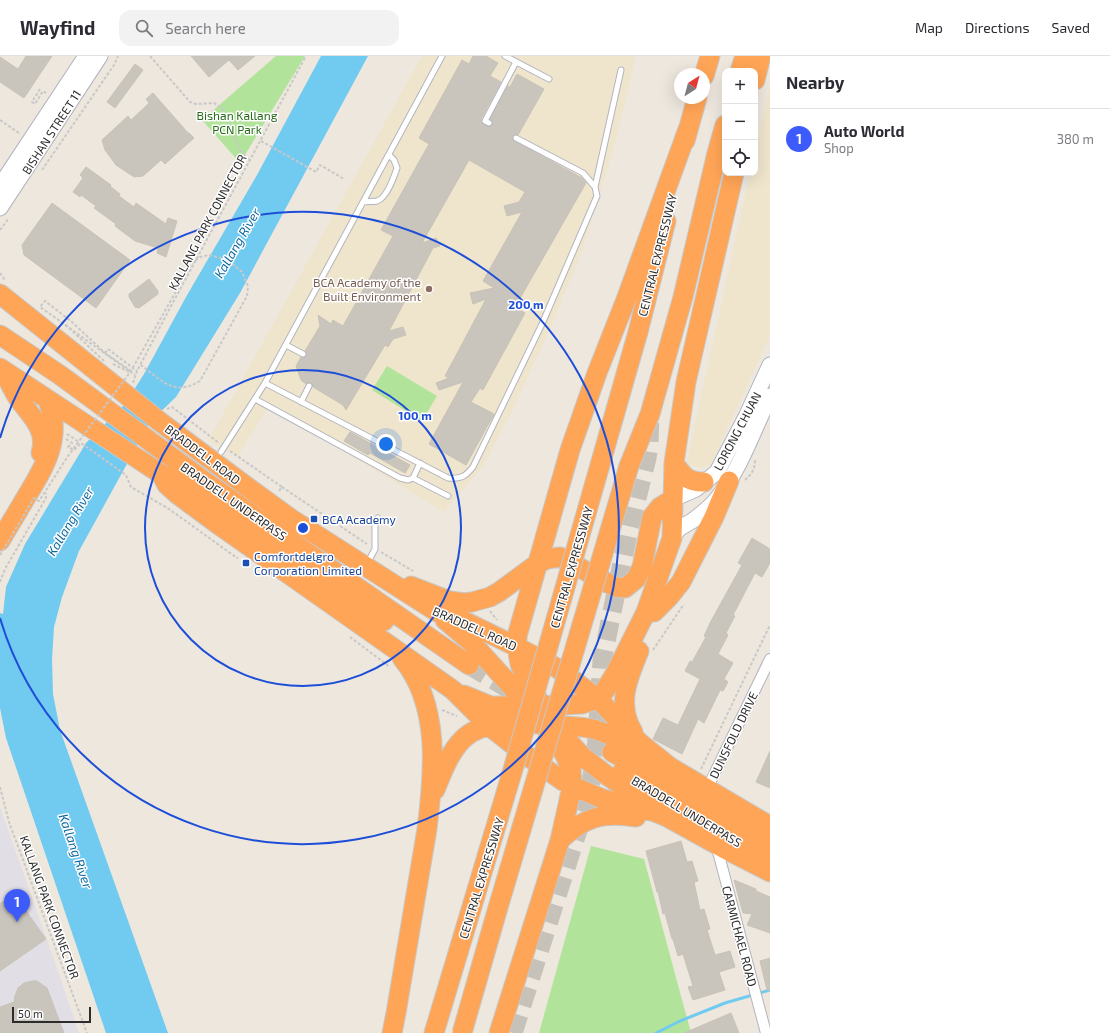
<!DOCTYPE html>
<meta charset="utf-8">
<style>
:root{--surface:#fff;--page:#f2f2f3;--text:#2b2b33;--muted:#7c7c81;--line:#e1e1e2;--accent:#3d5bfb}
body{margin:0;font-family:"Exo 2",sans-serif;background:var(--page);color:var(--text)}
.controls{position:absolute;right:12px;top:12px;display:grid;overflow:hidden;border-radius:8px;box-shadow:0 4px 16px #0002}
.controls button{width:36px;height:36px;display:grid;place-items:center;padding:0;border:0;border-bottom:1px solid var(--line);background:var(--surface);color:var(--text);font:20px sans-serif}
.compass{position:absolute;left:674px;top:12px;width:36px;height:36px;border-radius:50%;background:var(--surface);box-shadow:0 4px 16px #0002;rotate:36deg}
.scale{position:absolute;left:12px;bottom:10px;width:79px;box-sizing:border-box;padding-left:4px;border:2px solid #2c2c2c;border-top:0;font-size:11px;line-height:14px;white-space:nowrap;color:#2c2c2c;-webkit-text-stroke:3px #fff;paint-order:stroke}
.you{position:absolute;left:386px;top:388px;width:14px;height:14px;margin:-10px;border:3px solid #fff;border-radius:50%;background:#1a73e8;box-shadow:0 0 0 6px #1a73e833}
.badge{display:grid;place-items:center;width:26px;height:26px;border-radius:50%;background:var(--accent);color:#fff;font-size:13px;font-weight:700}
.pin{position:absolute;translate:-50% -33px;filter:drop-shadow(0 1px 2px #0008)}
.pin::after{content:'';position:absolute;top:21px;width:14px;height:12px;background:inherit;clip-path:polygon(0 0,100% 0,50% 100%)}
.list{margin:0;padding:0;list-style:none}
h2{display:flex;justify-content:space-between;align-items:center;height:52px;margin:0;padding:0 16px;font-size:17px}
h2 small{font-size:13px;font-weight:400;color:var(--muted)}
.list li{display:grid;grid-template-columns:26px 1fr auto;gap:12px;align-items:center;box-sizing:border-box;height:60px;padding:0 16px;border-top:1px solid var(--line)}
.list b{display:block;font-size:15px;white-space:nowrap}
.list p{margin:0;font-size:13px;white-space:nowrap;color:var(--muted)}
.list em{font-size:13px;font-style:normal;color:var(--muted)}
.icon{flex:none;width:22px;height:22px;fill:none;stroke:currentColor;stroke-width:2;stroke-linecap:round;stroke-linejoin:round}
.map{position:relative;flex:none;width:770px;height:977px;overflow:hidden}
header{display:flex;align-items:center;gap:24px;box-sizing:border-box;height:56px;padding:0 20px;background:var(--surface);border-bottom:1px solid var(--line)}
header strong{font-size:19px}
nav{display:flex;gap:22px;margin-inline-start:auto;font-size:14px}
.search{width:280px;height:36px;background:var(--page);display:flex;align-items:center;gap:10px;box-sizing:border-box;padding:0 14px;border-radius:12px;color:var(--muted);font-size:15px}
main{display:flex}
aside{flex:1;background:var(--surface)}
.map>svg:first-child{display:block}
.industrial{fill:#e1dee6}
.education{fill:#efe5cd}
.green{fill:#b1e49a}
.water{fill:#71caf0}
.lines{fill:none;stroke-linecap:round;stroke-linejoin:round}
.stream{stroke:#71caf0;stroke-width:3}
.building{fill:#c9c5bc;stroke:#c9c3b7}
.highway-tunnel{stroke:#c6c2ba;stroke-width:19;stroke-dasharray:19 10;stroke-linecap:butt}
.lane-casing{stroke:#b2b4bf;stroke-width:7}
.street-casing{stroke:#b2b4bf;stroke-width:12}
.secondary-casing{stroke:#b2b4bf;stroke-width:17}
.highway-casing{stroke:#c8c8c8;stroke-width:21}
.path{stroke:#c8c8c8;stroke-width:2;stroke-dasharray:3 2;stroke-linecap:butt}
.lane{stroke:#fff;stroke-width:5}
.street{stroke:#fff;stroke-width:10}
.secondary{stroke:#fff;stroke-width:15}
.highway{stroke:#ffa557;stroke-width:19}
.highway-bridge-casing{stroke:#c8c8c8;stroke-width:21;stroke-linecap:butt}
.path-bridge{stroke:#c8c8c8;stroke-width:2;stroke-dasharray:3 2;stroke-linecap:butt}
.highway-bridge{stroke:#ffa557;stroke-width:19}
.ring{fill:none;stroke:#1d4ed8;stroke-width:2}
.education-dot{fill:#8d6e63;stroke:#fff;stroke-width:1.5}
.transit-dot{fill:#1a4fb4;stroke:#fff;stroke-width:1.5}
.labels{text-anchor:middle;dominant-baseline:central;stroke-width:3;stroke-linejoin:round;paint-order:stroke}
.park-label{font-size:12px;fill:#286a1a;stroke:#fff}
.street-label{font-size:12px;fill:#2c2c2c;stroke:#fff}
.education-label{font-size:12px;fill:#785e54;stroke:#fff;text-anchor:end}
.transit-label{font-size:12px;fill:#164399;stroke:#fff;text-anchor:start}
.water-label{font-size:13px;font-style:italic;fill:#0c689f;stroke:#fff}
.centre{fill:#1d4ed8;stroke:#fff;stroke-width:2}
.ring-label{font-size:12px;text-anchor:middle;font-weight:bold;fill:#1d4ed8;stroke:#fff;stroke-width:3;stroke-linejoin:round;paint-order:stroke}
</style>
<header>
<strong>Wayfind</strong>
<div class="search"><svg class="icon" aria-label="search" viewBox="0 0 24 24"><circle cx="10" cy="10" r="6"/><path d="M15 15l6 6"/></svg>Search here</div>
<nav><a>Map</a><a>Directions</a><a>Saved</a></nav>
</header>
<main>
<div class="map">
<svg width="770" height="977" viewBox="0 0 770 977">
<rect width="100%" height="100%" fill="#ede7de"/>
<path class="industrial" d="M0,751L54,904L79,977H0Z"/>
<path class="education" d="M422,0H636L615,88L582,195L551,271L513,353L483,410L444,456L269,350L238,400L208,385Z
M770,29V280L710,410L701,412L686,409L750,117H755V96Z"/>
<path class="green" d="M276,0H305L240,107L202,64Z
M387,310L437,340L422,365L372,334Z
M591,790L644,803L691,977H539Z"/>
<path class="water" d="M321,0H368L240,237L176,341L150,366L79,495L62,541L54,571L52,603L53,638L60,674L168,977H106L6,682L0,652V557L3,558L6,531L25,488L86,387L125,348L144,318L186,241L257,119Z"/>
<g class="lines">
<path class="stream" d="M656,977L680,965L725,947L770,934"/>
</g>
<path class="building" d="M26,0H52L24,42L0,26V1L18,13Z
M191,0H255L238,14L229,4L209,21Z
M473,0H486L498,7L490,20L501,26L481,63L482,67L489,71L492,69L493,66L490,63L508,30L510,31L517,18L544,33L518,79L515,78L513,80V84L582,122L586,127L515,251L525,257L483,334L480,332L471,346L494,358L466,409L429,388L463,326L439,334L436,327L449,322L445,320L486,243L473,248L470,237L494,232L483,225L522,156L507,160L504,150L519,146L525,136L469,104L422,187L436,182L440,190L433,192L389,275L403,271L406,279L393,283L388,291L385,289L346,354L343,349L313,331L311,327L308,326L306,328L301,324L296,310L301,301L304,302L306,300L307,297L305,295L320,270L318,259L331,268L333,264L343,270L393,180L381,174L429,88L419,82L462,4L469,8Z
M135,8L143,14L115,52L107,46Z
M153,37L188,77H189L194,82L165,108L161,104L143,120L134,121L116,109L105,94L102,84L128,60L131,64L146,50L149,47L146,43Z
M86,111L111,129L110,130L120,138L119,140L134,151L136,147L166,168L168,162L177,165L166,201L157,197L158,192L135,185L115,170L116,168L94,152L96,150L81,139L80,141L73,136L83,122L80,119Z
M52,147L130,204L96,252L24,199L22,189Z
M149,223L158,235V238L139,252L135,251L129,241V238Z
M350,376L410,409L405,417L370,397L368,399L344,385Z
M752,482L770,493V507L762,521L755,517L733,559L735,560L726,577L728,579L718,598L733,607L724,623L728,626L723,635L720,634L704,667L698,663L682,698L653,683L663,662L678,669L700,623L685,615L690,605L692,606L706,581L704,580L711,565L742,509L738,507Z
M770,695V732L756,726Z
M681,785L687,806L692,805L698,825L694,826L700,854L704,853L710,873L707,874L715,899L730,895L735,911L719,916L725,934L693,944L688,931L693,930L683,898L678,900L673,883H672L665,857L663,858L658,836H657L646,795Z
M734,824L756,833V835L770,841V877L747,869L752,858L743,857Z
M14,838L46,883L0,915V848Z
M770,902V934H767L760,905Z
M32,925H37L47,932L64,977H0V951L14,946L15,940L18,932L24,927Z
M731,957L739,977H684Z"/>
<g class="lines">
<path class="highway-tunnel" d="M469,609L512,635
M513,977L588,743L596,697L602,605L628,478L647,402L649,388L650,360"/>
<g class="lane-casing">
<path id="lane" d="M505,0L549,23
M489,67L485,65L516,6
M595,131L621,14
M363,146C367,145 372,146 377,145C387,142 394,121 397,112L394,104L389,99
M286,289L303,298
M265,327L448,422C461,423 465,421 473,411L542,268L597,140L595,131L583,117L516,82
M255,343L400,422L408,424L413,422L420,407
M301,346L309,330
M221,396L265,327L442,0
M413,422L448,440
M367,508L375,493V467L378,462"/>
</g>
<g class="street-casing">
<path id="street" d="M707,733L770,603
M716,788L766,977"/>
</g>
<g class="secondary-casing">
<path id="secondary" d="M0,130L86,0
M0,152L100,0
M673,443L696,433L717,416L746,361L770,309
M672,482C679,471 682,471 692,465C700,459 709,452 716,444C740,414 753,375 770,340"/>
</g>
<g class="highway-casing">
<path id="highway" d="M740,15L745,0
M704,20L710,0
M755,24L761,0
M685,85L697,42
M0,238L159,365L238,424L290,462L437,556L462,564L517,591L557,612L597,642L640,687L670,711L770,770
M638,276L666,165
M0,279L60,319L200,422L469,609
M0,312L161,418L186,430L384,565
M4,317C9,325 13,334 18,342C30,359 48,373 41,397
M674,407C683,420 687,426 704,426
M629,410L650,358L683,241L717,97L725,69
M161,418L167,429L177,438L216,467L453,634L489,670L530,702L563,725L582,734L603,743L655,756L667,761L723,792L770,816
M0,485C8,471 17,457 25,443C44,412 63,382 48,345
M411,530L450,545L465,547L472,546L490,541L499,536L537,508L547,503L560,501L615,531L625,532L636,523L642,511L652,461L660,451L673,443
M654,556L669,541L681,526L714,461L729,425
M445,564L471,586L511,630L532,657
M464,639L491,650H541L582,648L591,645L604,636L615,618L646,556L672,482L674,407L686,326L734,117
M633,676C616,648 628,622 639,595
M612,696L770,784
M622,716L749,791L763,798
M435,734C442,717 449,697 463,683C484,662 523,667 551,669C565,670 580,670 593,673C610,677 625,687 640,695
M667,761L605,718L583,701L553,669L526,623L520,608L517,591V580L570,394L597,317L627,241L688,73
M560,784C585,761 602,756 636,761
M392,977L396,957L427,773C434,717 441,649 402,602
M434,977L514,710
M499,977L560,784L568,749L572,729L571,713L565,699L553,682"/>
</g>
<path class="path" d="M150,0L190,46L196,48L214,47L222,52L240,94L250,105
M40,33L32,46L35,48L43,35L46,37
M0,64L19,77
M261,85L316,116L320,109L344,123
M42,114L114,9L118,0
M0,174L9,162
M0,217L5,224
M61,266L135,319
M105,297L108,293L137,315
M113,308L129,316
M133,327L137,315L170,252L306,0
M167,353L172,351L219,387
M67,378L79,386
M66,383L72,387L68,391L74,394L81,387L126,419L131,431L169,453L237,502L238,501
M230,395L282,431L279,435
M745,424C752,418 755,413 755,404
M282,431L367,488
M381,496L413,515
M0,526L5,513L46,442V437
M490,555L497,564
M350,581L390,611
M653,594L684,548
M442,654L457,660
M701,713L770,569
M0,731L9,766L87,977"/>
<use href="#lane" class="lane"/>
<use href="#street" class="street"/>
<use href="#secondary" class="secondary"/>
<use href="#highway" class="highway"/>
<g class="highway-bridge-casing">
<path id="highway-bridge" d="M514,710L638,276
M462,977L497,855L629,410"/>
</g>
<path class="path-bridge" d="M104,305L67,270L40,251L45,245L72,266L105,297L131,315
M0,499L34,442L39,445L68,400L131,315L192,207L200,201L209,199L228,204L242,216L248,230L247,240L200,325C174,341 161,324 141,309"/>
<use href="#highway-bridge" class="highway-bridge"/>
</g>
<g class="ring">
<circle cx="303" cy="472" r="158"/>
<path d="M0 382A316 316 0 1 1 0 562"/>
</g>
<circle class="education-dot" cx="429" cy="233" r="4"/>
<g class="transit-dot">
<rect x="310" y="459" width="8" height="8" rx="2"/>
<rect x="242" y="503" width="8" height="8" rx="2"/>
</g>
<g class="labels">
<g class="park-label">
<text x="237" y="59">Bishan Kallang<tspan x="237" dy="14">PCN Park</tspan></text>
</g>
<g class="street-label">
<text transform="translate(51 76) rotate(-57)">BISHAN STREET 11</text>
<text transform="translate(207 166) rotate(-62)">KALLANG PARK CONNECTOR</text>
<text transform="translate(657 199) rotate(-76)">CENTRAL EXPRESSWAY</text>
<text transform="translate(737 375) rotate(-62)">LORONG CHUAN</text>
<text transform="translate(203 398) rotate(37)">BRADDELL ROAD</text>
<text transform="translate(234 445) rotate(35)">BRADDELL UNDERPASS</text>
<text transform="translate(571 511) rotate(-74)">CENTRAL EXPRESSWAY</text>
<text transform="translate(475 572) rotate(24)">BRADDELL ROAD</text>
<text transform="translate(733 679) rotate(-64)">DUNSFOLD DRIVE</text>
<text transform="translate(687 755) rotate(31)">BRADDELL UNDERPASS</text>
<text transform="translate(481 822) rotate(-73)">CENTRAL EXPRESSWAY</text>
<text transform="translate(50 851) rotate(70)">KALLANG PARK CONNECTOR</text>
<text transform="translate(740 880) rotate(75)">CARMICHAEL ROAD</text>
</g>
<g class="education-label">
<text x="421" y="226">BCA Academy of the<tspan x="421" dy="14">Built Environment</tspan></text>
</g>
<g class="transit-label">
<text x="322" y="463">BCA Academy</text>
<text x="254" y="500">Comfortdelgro<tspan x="254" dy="14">Corporation Limited</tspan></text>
</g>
<g class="water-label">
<text transform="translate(237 187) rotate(-60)">Kallang River</text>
<text transform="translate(70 465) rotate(-59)">Kallang River</text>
<text transform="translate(76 795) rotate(71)">Kallang River</text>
</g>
</g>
<circle cx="303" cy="472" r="6" class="centre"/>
<g class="ring-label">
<text x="526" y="253">200 m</text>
<text x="415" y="364">100 m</text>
</g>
</svg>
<div class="controls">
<button>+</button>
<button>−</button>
<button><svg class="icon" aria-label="locate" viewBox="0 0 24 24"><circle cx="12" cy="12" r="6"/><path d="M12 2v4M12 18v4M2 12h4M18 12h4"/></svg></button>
</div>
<svg class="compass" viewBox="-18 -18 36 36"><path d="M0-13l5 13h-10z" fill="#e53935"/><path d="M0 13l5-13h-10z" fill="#7c7c81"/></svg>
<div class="scale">50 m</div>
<div class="you"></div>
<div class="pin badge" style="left:17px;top:866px">1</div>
</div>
<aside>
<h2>Nearby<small></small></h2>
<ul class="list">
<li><span class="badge">1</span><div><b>Auto World</b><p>Shop</p></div><em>380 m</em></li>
</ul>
</aside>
</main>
